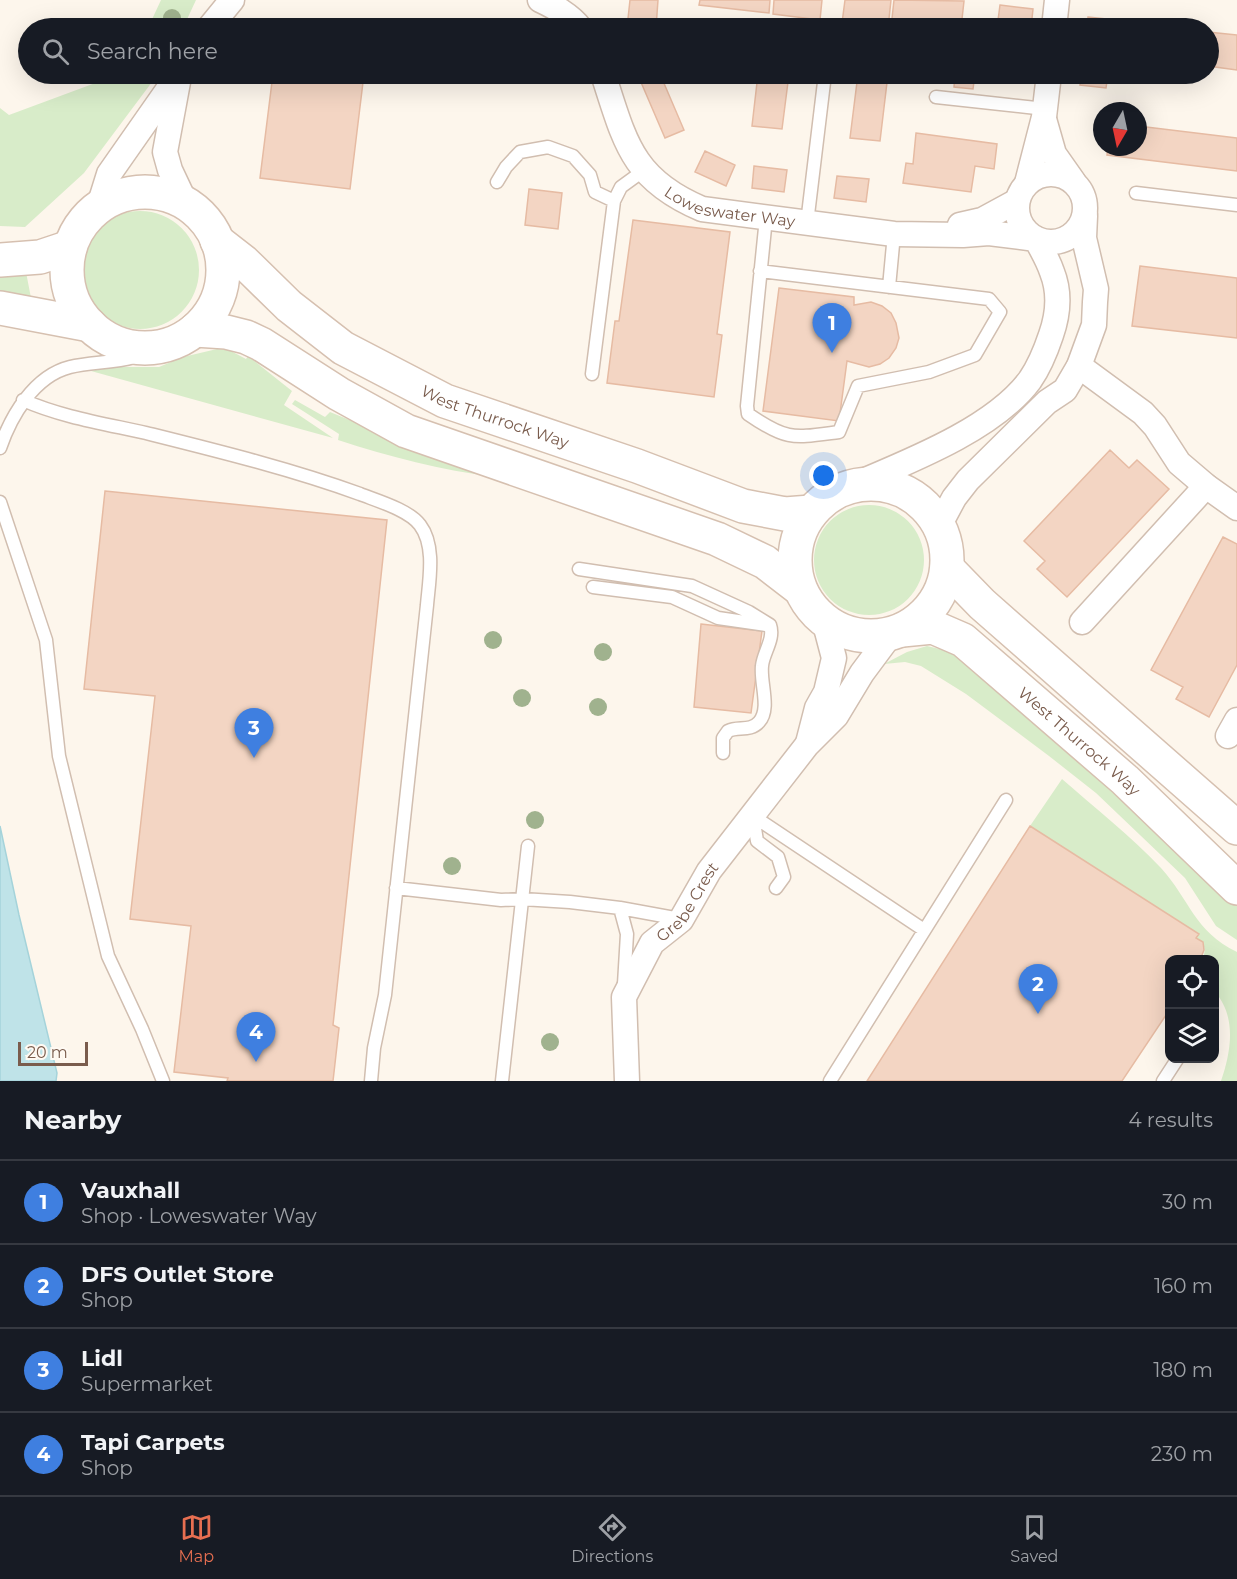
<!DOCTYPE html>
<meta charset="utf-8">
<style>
:root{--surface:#171b24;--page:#242831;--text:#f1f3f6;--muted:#9ea1a6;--line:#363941;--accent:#e76f51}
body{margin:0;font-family:Montserrat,sans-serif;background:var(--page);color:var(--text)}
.controls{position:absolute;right:18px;bottom:18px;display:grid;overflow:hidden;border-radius:12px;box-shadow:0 6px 24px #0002}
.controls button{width:54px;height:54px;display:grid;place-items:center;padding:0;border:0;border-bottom:2px solid var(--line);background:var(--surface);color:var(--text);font:30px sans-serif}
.compass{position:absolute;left:1093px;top:102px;width:54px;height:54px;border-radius:50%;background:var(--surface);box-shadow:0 6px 24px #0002;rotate:189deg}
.scale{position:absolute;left:18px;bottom:15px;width:70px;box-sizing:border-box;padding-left:6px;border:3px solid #7a5c4d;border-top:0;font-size:16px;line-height:21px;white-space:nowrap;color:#7a5c4d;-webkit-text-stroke:4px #fffaf3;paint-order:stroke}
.you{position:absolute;left:824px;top:476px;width:21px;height:21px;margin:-15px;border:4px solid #fff;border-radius:50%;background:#1a73e8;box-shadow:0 0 0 9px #1a73e833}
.badge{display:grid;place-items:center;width:39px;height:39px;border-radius:50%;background:var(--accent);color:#fff;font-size:20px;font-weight:700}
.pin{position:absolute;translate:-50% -50px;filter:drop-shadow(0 2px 3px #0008)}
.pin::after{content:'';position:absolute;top:32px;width:21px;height:18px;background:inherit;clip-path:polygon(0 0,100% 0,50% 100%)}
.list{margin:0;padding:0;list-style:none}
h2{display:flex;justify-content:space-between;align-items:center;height:78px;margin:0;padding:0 24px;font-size:26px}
h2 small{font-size:20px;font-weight:400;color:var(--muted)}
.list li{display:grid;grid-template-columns:39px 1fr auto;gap:18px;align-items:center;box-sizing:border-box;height:84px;padding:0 24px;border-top:2px solid var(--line)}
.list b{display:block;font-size:22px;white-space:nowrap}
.list p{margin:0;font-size:20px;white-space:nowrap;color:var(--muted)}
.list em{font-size:20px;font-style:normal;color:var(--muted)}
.icon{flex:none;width:33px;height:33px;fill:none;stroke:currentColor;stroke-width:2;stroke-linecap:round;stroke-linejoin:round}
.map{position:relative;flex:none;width:1237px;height:1081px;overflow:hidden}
.search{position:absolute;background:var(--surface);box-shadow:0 6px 24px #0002;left:18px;right:18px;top:18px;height:66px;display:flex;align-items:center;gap:15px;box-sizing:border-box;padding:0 21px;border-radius:33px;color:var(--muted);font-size:22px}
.sheet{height:414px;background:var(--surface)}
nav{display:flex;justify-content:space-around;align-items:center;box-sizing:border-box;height:84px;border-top:2px solid var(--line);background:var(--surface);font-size:16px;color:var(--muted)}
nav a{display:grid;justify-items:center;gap:3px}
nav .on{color:var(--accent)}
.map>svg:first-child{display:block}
.green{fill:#d8ecc9}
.water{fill:#bfe3e8;stroke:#a5d3da;stroke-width:1.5}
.building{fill:#f3d5c3;stroke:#e6bba3;stroke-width:1.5}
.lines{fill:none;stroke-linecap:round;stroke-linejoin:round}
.lane-casing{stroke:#d1beb0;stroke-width:15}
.street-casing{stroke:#d1beb0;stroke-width:27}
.secondary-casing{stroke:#d6c0b0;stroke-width:36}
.lane{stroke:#fff;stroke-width:12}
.street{stroke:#fff;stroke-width:24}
.secondary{stroke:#fff;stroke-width:33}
.tree{fill:#a0b28e}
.labels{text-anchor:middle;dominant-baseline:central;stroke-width:6;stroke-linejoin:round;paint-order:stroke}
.street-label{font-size:16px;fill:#7a5c4d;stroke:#fffaf3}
</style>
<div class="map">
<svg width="1237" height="1081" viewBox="0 0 1237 1081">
<rect width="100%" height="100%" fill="#fdf6ec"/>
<path class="green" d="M161,0H196L183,28H148Z
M113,74H158L84,173L25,227L0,226V108L9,115L98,82Z
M81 270a59 59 0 1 1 118 0a59 59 0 1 1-118 0Z
M26,272L31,298L0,291V275Z
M217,349L229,350L246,359L248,356L292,391L284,405L333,438L91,371L108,367H159L183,357Z
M295,400L325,417L330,412L462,466L495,477C441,470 390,457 338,440L339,434L292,404Z
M814 560a55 55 0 1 1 110 0a55 55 0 1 1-110 0Z
M927,646L948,651L976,666L1231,898L1237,905V940L1216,926L1185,878L1096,793L1049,756L966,694L921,666L905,662L884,664L907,652Z
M1062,779C1095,808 1131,836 1161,868C1190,900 1194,931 1237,952V1081H1221C1231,1052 1237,1017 1215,992L1214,960L1203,959C1205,951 1207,945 1196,938L1198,934L1030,826Z"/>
<path class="water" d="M0,826L19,915L57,1073L56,1081H0Z"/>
<path class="building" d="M630,0H658L656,28H627Z
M700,0H770L769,13L699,5Z
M774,0H822L820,20L773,14Z
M845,0H891L888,28L842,23Z
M894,0L964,1L961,28H891Z
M1000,5L1033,9L1031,28H997Z
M1088,17L1115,20L1114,28H1087Z
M1208,32L1237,35V70L1208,66Z
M273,74H364L350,189L260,178Z
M656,74H660L684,130L665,138L640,80Z
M758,74H789L782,129L752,126Z
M858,74H888L880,141L850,138Z
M955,74H975L973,89L954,87Z
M1082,74H1108L1106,88L1080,85Z
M1138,126L1237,138V171L1107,155L1108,147H1138Z
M916,133L997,144L994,169L975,166L971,192L903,183L906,163L913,164Z
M705,151L735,165L726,186L695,172Z
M754,166L787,170L784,192L752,188Z
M837,176L869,179L866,202L834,198Z
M529,189L562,193L558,229L525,225Z
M633,220L730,232L717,334L722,335L714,397L607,383L615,321H619Z
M1140,266L1237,278V338L1132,326Z
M779,288L854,297V305L871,302L882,306L891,313L896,323L899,338L896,348L889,358L880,364L869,367L847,361L839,421L763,411Z
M1110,450L1129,468L1137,460L1169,489L1067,597L1037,569L1045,561L1024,541Z
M105,491L387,520L333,1025L339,1028L333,1081H227L228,1078L174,1072L191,926L130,919L155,696L84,689Z
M1223,537L1237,544V665L1209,717L1176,699L1183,687L1151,670Z
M701,624L762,631L751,713L694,707Z
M1030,826L1199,934L1196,938L1203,942L1204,950L1202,955L1204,957L1203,960H1170V1009L1122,1081H867Z"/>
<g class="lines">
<g class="lane-casing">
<path id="lane" d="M936,97L1045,109
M497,182L506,167L520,152L548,147L573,156L590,175L595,192L614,201
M1136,193L1237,205
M807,223L825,74
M760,271L989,299L1000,312L975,355L929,372L858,386L839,432C793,438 787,441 748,414L747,406L766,218
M889,287L894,234
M592,374L614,201L621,187L643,171
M23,400C61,417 106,424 146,433C218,451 291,469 360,494C378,501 409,510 420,525C436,546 429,581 427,605L385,995L374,1048L371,1081
M0,448C11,416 34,376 70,367C91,362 113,363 134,357C144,355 154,349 164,345
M0,502L46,640L59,756L108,956L142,1029L163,1081
M579,569L692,586L749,612L770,625C775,639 763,653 762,666C760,683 771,709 759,722C750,732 738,726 728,731L723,738V753
M593,587L672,597L718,618L766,625
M753,816L924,930
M753,816L757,841L778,857L784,877L776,888
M396,888L501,900L522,899L570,902L620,908L680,919
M620,908L627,934L624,984
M502,1081L528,846
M830,1081L1006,800
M1163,1081L1178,1058"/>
</g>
<g class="street-casing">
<g id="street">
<path d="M540,0C555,7 570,15 580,28"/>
<path d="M209,28L232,0"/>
<path d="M1054,28L1057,0"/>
<path id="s1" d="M603,74C625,141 631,179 702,209L894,234L963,235L989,233L1036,239C1042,250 1048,260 1052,272C1060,292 1058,315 1051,335C1046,350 1039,367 1030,380C993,430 905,463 849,487"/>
<path d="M178,82L165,152L170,170L186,204"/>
<path d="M1044,119L1054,154L1073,181"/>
<circle cx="1051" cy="208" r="34"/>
<path d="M1027,183L1044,117L1049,74"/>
<path d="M99,206L109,174L179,74"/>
<path d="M960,225L982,220L1017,201"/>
<path d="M1079,366L1143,413L1155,426L1179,463L1206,486L1237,508"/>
<path d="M939,526L954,498L968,480L1047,402L1065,390L1079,366L1094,325L1095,302L1096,289L1084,238L1085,216"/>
<path d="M1082,622L1206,486"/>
<path d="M1228,736L1237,720"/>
<path d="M808,743L817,708L826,692L834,658L824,620"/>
<path id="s2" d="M627,1081L624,997L652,943L681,920L709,871L807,745L836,716L862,673L891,634"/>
</g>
</g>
<g class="secondary-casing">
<g id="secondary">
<circle cx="145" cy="270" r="78"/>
<path id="s3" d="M217,241L244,262L289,306L343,348L445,401L637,466L743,506L785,514L811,512"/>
<path d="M0,260L40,257L70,247"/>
<path d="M0,308L90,325"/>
<path d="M195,330L226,332L246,337L261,344L339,394L406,431L717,539L765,562L800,589"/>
<circle cx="871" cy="560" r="76"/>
<path d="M947,568L982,604L1237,828"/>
<path id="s4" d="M902,630L933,627L963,640L1125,780L1237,888"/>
</g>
</g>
<use href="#lane" class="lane"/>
<use href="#street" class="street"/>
<use href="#secondary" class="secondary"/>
</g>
<g class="tree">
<circle cx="172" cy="18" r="9"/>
<circle cx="493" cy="640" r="9"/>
<circle cx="603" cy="652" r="9"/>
<circle cx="522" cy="698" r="9"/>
<circle cx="598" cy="707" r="9"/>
<circle cx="535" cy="820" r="9"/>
<circle cx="452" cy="866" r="9"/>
<circle cx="550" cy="1042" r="9"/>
</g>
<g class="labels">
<g class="street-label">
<text stroke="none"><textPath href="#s1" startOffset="202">Loweswater Way</textPath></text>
<text stroke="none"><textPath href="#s3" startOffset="333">West Thurrock Way</textPath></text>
<text stroke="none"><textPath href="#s4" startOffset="218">West Thurrock Way</textPath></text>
<text stroke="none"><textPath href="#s2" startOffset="200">Grebe Crest</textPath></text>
</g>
</g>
</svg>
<div class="controls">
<button><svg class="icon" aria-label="locate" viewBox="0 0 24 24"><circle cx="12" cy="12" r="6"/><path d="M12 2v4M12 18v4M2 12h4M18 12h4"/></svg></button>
<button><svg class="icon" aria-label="layers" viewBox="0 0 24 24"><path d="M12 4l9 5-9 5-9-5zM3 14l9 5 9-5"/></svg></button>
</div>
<svg class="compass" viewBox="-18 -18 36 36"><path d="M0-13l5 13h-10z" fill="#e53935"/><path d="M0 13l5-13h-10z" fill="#9ea1a6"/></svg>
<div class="scale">20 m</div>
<div class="you"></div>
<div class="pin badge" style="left:832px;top:353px;background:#3f7fe0">1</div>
<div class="pin badge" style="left:1038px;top:1014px;background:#3f7fe0">2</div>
<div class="pin badge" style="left:254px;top:758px;background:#3f7fe0">3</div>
<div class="pin badge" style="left:256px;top:1062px;background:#3f7fe0">4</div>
<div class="search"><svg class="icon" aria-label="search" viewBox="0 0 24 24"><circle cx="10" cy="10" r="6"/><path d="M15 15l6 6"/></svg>Search here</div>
</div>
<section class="sheet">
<h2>Nearby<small>4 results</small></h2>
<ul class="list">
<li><span class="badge" style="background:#3f7fe0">1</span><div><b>Vauxhall</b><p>Shop · Loweswater Way</p></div><em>30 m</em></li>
<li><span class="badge" style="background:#3f7fe0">2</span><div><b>DFS Outlet Store</b><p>Shop</p></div><em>160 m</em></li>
<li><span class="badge" style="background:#3f7fe0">3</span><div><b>Lidl</b><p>Supermarket</p></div><em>180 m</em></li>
<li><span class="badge" style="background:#3f7fe0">4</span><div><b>Tapi Carpets</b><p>Shop</p></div><em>230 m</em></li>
</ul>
</section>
<nav>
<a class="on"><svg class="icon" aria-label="map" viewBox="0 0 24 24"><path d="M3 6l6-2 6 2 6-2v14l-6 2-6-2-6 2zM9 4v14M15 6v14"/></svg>Map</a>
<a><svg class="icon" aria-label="directions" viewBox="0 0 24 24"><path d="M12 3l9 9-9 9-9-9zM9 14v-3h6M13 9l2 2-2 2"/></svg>Directions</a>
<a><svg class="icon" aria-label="saved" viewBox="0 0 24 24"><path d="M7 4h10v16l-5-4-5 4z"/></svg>Saved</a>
</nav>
